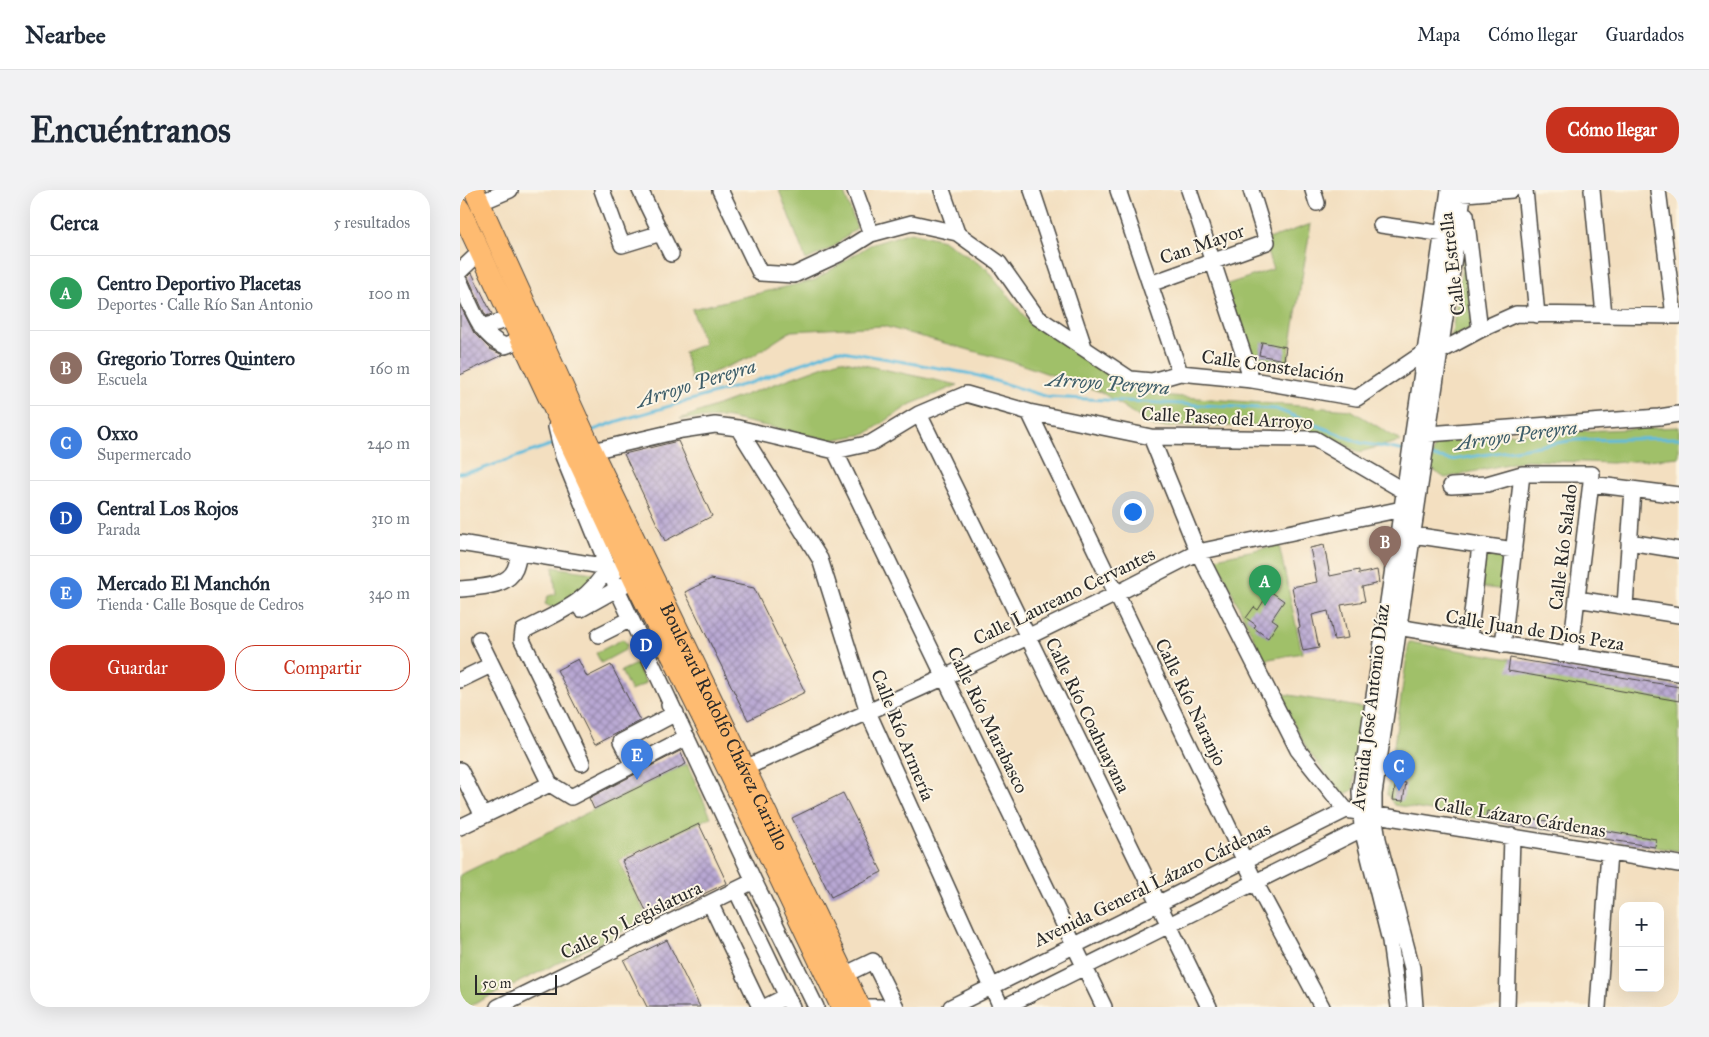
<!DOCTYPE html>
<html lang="es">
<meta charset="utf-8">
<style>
:root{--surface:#fff;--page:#f2f2f3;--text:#1f2937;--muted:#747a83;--line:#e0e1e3;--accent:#c8321e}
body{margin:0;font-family:"IM FELL Great Primer",serif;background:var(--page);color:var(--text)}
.controls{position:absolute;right:15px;bottom:15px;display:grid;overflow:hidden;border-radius:10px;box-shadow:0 5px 20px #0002}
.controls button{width:45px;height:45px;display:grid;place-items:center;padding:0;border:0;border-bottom:1px solid var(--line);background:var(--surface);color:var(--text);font:25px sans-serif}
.scale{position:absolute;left:15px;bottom:12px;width:82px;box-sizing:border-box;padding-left:5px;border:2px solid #2b2b2b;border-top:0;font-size:14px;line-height:18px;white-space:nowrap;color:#2b2b2b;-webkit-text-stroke:4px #fcf5e5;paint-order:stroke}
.you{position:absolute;left:672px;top:321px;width:18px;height:18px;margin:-12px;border:4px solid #fff;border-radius:50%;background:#1a73e8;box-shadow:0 0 0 8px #1a73e833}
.badge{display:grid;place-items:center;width:32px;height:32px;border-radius:50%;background:var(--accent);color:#fff;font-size:16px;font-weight:700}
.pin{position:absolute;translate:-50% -41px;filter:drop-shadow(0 1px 2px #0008)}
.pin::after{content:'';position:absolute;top:26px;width:18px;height:15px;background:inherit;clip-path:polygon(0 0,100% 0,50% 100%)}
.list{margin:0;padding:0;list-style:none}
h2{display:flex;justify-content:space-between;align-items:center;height:65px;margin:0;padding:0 20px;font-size:21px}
h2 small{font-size:16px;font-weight:400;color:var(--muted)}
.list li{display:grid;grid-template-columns:32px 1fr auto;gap:15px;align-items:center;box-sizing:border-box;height:75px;padding:0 20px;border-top:1px solid var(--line)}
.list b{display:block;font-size:19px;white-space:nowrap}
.list p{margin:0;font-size:16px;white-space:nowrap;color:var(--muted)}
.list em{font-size:16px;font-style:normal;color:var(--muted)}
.actions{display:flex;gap:10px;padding:15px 20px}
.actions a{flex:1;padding:11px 0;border:1px solid var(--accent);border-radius:20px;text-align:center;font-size:18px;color:var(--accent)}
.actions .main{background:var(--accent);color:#fff}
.map{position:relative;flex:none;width:1219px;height:817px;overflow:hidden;border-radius:20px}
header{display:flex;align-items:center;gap:30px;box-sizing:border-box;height:70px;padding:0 25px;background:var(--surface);border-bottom:1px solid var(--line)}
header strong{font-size:24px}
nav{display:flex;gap:28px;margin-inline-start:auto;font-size:18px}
.intro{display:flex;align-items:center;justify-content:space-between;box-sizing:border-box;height:120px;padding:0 30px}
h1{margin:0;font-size:35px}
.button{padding:12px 22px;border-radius:20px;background:var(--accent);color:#fff;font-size:18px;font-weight:700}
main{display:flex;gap:30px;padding:0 30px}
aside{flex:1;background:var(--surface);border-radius:20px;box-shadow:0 5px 20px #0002}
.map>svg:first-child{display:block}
.green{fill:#a0c069;stroke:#66764a}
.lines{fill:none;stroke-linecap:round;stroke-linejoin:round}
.stream{stroke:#5ebbdc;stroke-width:3}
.building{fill:url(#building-cross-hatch)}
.minor-casing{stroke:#494641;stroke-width:18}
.major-casing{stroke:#494641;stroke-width:22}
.minor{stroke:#fff;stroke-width:15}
.major{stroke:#febb71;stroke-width:20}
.labels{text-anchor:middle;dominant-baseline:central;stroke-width:4;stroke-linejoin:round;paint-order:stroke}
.street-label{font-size:19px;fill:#2b2b2b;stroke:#fcf5e5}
.water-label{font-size:20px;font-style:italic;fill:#3d5d69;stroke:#fcf5e5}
</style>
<header>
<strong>Nearbee</strong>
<nav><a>Mapa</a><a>Cómo llegar</a><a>Guardados</a></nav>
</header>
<div class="intro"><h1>Encuéntranos</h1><a class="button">Cómo llegar</a></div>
<main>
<aside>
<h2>Cerca<small>5 resultados</small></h2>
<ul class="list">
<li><span class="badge" style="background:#2e9e5b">A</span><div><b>Centro Deportivo Placetas</b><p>Deportes · Calle Río San Antonio</p></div><em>100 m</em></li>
<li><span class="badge" style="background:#8d6e63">B</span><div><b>Gregorio Torres Quintero</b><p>Escuela</p></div><em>160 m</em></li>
<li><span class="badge" style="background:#3f7fe0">C</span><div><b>Oxxo</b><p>Supermercado</p></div><em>240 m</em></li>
<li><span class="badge" style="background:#1a4fb4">D</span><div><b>Central Los Rojos</b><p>Parada</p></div><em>310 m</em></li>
<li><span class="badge" style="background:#3f7fe0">E</span><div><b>Mercado El Manchón</b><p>Tienda · Calle Bosque de Cedros</p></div><em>340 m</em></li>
</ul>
<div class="actions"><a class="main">Guardar</a><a>Compartir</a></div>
</aside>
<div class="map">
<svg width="1219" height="817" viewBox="0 0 1219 817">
<defs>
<pattern id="building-cross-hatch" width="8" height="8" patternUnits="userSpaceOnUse" patternTransform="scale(1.25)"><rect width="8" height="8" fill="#b8a7d3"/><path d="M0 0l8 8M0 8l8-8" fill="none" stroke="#9688ab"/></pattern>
</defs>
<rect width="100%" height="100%" fill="#fcf5e5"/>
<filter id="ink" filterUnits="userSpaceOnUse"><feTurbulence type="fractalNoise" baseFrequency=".02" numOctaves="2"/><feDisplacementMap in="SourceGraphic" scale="10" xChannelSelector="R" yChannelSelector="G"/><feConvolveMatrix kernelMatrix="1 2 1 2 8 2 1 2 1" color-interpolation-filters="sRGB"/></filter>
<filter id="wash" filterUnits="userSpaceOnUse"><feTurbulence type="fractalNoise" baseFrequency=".0096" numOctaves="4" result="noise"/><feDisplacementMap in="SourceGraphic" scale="20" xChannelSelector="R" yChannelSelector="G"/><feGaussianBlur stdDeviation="1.12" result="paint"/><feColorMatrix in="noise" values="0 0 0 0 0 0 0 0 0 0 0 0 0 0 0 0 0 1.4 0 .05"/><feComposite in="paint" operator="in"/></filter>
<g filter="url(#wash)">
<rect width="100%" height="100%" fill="#f3dfc0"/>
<path class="green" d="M319,0H383L397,38L372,58L346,70Z
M851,34L827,177L790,170L765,95L813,79L803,51Z
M451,42L483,50L527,79L568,131L687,204L891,220L941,251L899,262L876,250L835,235L694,237L641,202L560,174L423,136L331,141L291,167L232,191L224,162L244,154L232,119L355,90L410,55Z
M1006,49L1012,137L991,149Z
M380,170L498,195L451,214L406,244L371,250L264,227L220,229Z
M1219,237V267L1152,273L1066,270L985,288L970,278L976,247Z
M819,355L842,463L804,470L756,368Z
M1024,360L1050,363L1046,400L1020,397Z
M93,377L133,383L134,391L114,409L93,418L85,414L88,406L96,404Z
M163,449L167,455L165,460L141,473L136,463Z
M949,452L1219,497V661L934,615L927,604Z
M176,474L186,493L171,501L161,481Z
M818,503L904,518L893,600L883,605L848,561Z
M227,574L251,627L159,670L188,729L8,817H0V685Z"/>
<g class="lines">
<path class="stream" d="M131,241L158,231L293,192L377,160L512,184L588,207L816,219L901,253L946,261
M969,266L991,270L1115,250L1219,248
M0,283L19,280L96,253"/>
</g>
<g id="blocks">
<path class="building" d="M12,83L32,124L26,126L21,116L8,87Z
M0,115L14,143L30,159L43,165L0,185Z
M802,152L826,157L824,170L799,165Z
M218,251L252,326L205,351L164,264Z
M864,355L870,386L899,380V384L917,380L919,393L902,397L905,411L881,415L888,448L874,450L868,421L852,425L859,458L843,461L838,438L840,437L832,397L857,392L850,358Z
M251,389L294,398L345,502L288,530L225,402Z
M810,401L824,411L812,429L818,433L808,448L794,438L796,435L786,428L794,417L798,420Z
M1050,468L1219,497V511L1048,481Z
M118,469L127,487L151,475L180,531L135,555L97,480Z
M220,561L226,574L134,619L129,608Z
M936,592L946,593L943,611L933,610Z
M383,603L422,682L371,707L332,628Z
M1027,621L1196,649L1195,657L1026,630Z
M239,634L267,693L190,729L162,671Z
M207,750L231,799L240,817H187L164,771Z"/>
</g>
</g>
<g filter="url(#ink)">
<use href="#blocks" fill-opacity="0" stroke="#494641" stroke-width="1"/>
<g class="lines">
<g class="minor-casing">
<path id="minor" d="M142,0L162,55L201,43
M180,0L211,64
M260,0L300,83L334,85L379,64L411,44L452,33L497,43L539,73L577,127L670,189L692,191L720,183L792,190L897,208L965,162L981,161L1020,140L1056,124L1219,126
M395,0L411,44
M482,0L497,43
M572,0L624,157
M658,0L720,183
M729,0L792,190
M853,0L857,13
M1065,0L1077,125
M1132,0L1144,125
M1198,0L1214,126
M994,5L1052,0
M19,13L50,0
M1006,25L1020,140
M921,35L992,45
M0,81L20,62
M0,92C11,115 19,146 45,156L61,150
M690,94L807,52L791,0
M21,137L51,129
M569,222L795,692L862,817
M459,224L749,817
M96,237L103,266L157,399L294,691L356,817
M278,238L360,369L408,522L541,817
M968,244L1199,227L1219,224
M691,247L738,362L838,560L886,620
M132,261L222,240L255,235L278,238L375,261L411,253L459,224L506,204L569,222L691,247L855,249L944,301L959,303
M375,261L644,817
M1131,294L1219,305
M991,296L1027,294L1062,284H1132L1110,466
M953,345L1054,360
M1169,352L1219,360
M0,353L148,377L156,381
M0,399C17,397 47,398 55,379C57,374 58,369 59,363
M1117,409L1219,425
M1165,416L1173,299
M121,419L164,395
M931,436L1219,483
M139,445L171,429
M19,449L90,594
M1009,449L1020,355
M1043,455L1062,284
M0,490L31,475
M122,573L62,450L63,441C97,423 128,413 148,377
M173,575L161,552L216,523L209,515
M285,578L485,487L656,404L738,362L942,319L950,320
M0,580L23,626
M0,637L90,594L111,607L227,547
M276,700L332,817
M250,713L300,817
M384,785L413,771L436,817
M38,817L294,691
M305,817L327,806
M404,817H421
M491,817L886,620L1219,674
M544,817L902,639L908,632
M939,817L930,751L902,639L900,601L989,0
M955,817L952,778L918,649L914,624V604L1004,0
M1047,817L1052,646
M1138,817L1149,662"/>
</g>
<g class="major-casing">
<g id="major">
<path id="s1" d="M14,0L130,256L400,817"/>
<path d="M0,19L174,390L253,549L381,817"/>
</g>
</g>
<use href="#minor" class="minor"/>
<use href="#major" class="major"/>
</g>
</g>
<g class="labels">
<g class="street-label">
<text transform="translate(742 54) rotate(-19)">Can Mayor</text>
<text transform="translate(992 74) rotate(-97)">Calle Estrella</text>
<text transform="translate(813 176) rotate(8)">Calle Constelación</text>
<text transform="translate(767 228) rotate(3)">Calle Paseo del Arroyo</text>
<text transform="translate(1103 357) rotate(-83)">Calle Río Salado</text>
<text transform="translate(604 406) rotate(-26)">Calle Laureano Cervantes</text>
<text transform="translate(1075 440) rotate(9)">Calle Juan de Dios Peza</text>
<text transform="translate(731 512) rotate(64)">Calle Río Naranjo</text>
<text transform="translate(910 517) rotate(-83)">Avenida José Antonio Díaz</text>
<text transform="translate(628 525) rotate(64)">Calle Río Coahuayana</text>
<text transform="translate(528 530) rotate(64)">Calle Río Marabasco</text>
<text stroke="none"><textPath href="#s1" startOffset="592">Boulevard Rodolfo Chávez Carrillo</textPath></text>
<text transform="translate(443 545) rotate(68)">Calle Río Armería</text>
<text transform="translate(1060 627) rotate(9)">Calle Lázaro Cárdenas</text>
<text transform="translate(692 694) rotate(-26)">Avenida General Lázaro Cárdenas</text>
<text transform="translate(171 730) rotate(-26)">Calle 59 Legislatura</text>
</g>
<g class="water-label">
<text transform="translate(236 193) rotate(-17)">Arroyo Pereyra</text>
<text transform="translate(648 193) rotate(4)">Arroyo Pereyra</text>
<text transform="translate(1056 245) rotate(-8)">Arroyo Pereyra</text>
</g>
</g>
</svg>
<div class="controls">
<button>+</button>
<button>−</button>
</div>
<div class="scale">50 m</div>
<div class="you"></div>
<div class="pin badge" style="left:805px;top:416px;background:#2e9e5b">A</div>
<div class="pin badge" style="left:925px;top:377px;background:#8d6e63">B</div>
<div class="pin badge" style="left:939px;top:601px;background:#3f7fe0">C</div>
<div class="pin badge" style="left:186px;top:480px;background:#1a4fb4">D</div>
<div class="pin badge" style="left:177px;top:590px;background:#3f7fe0">E</div>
</div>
</main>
